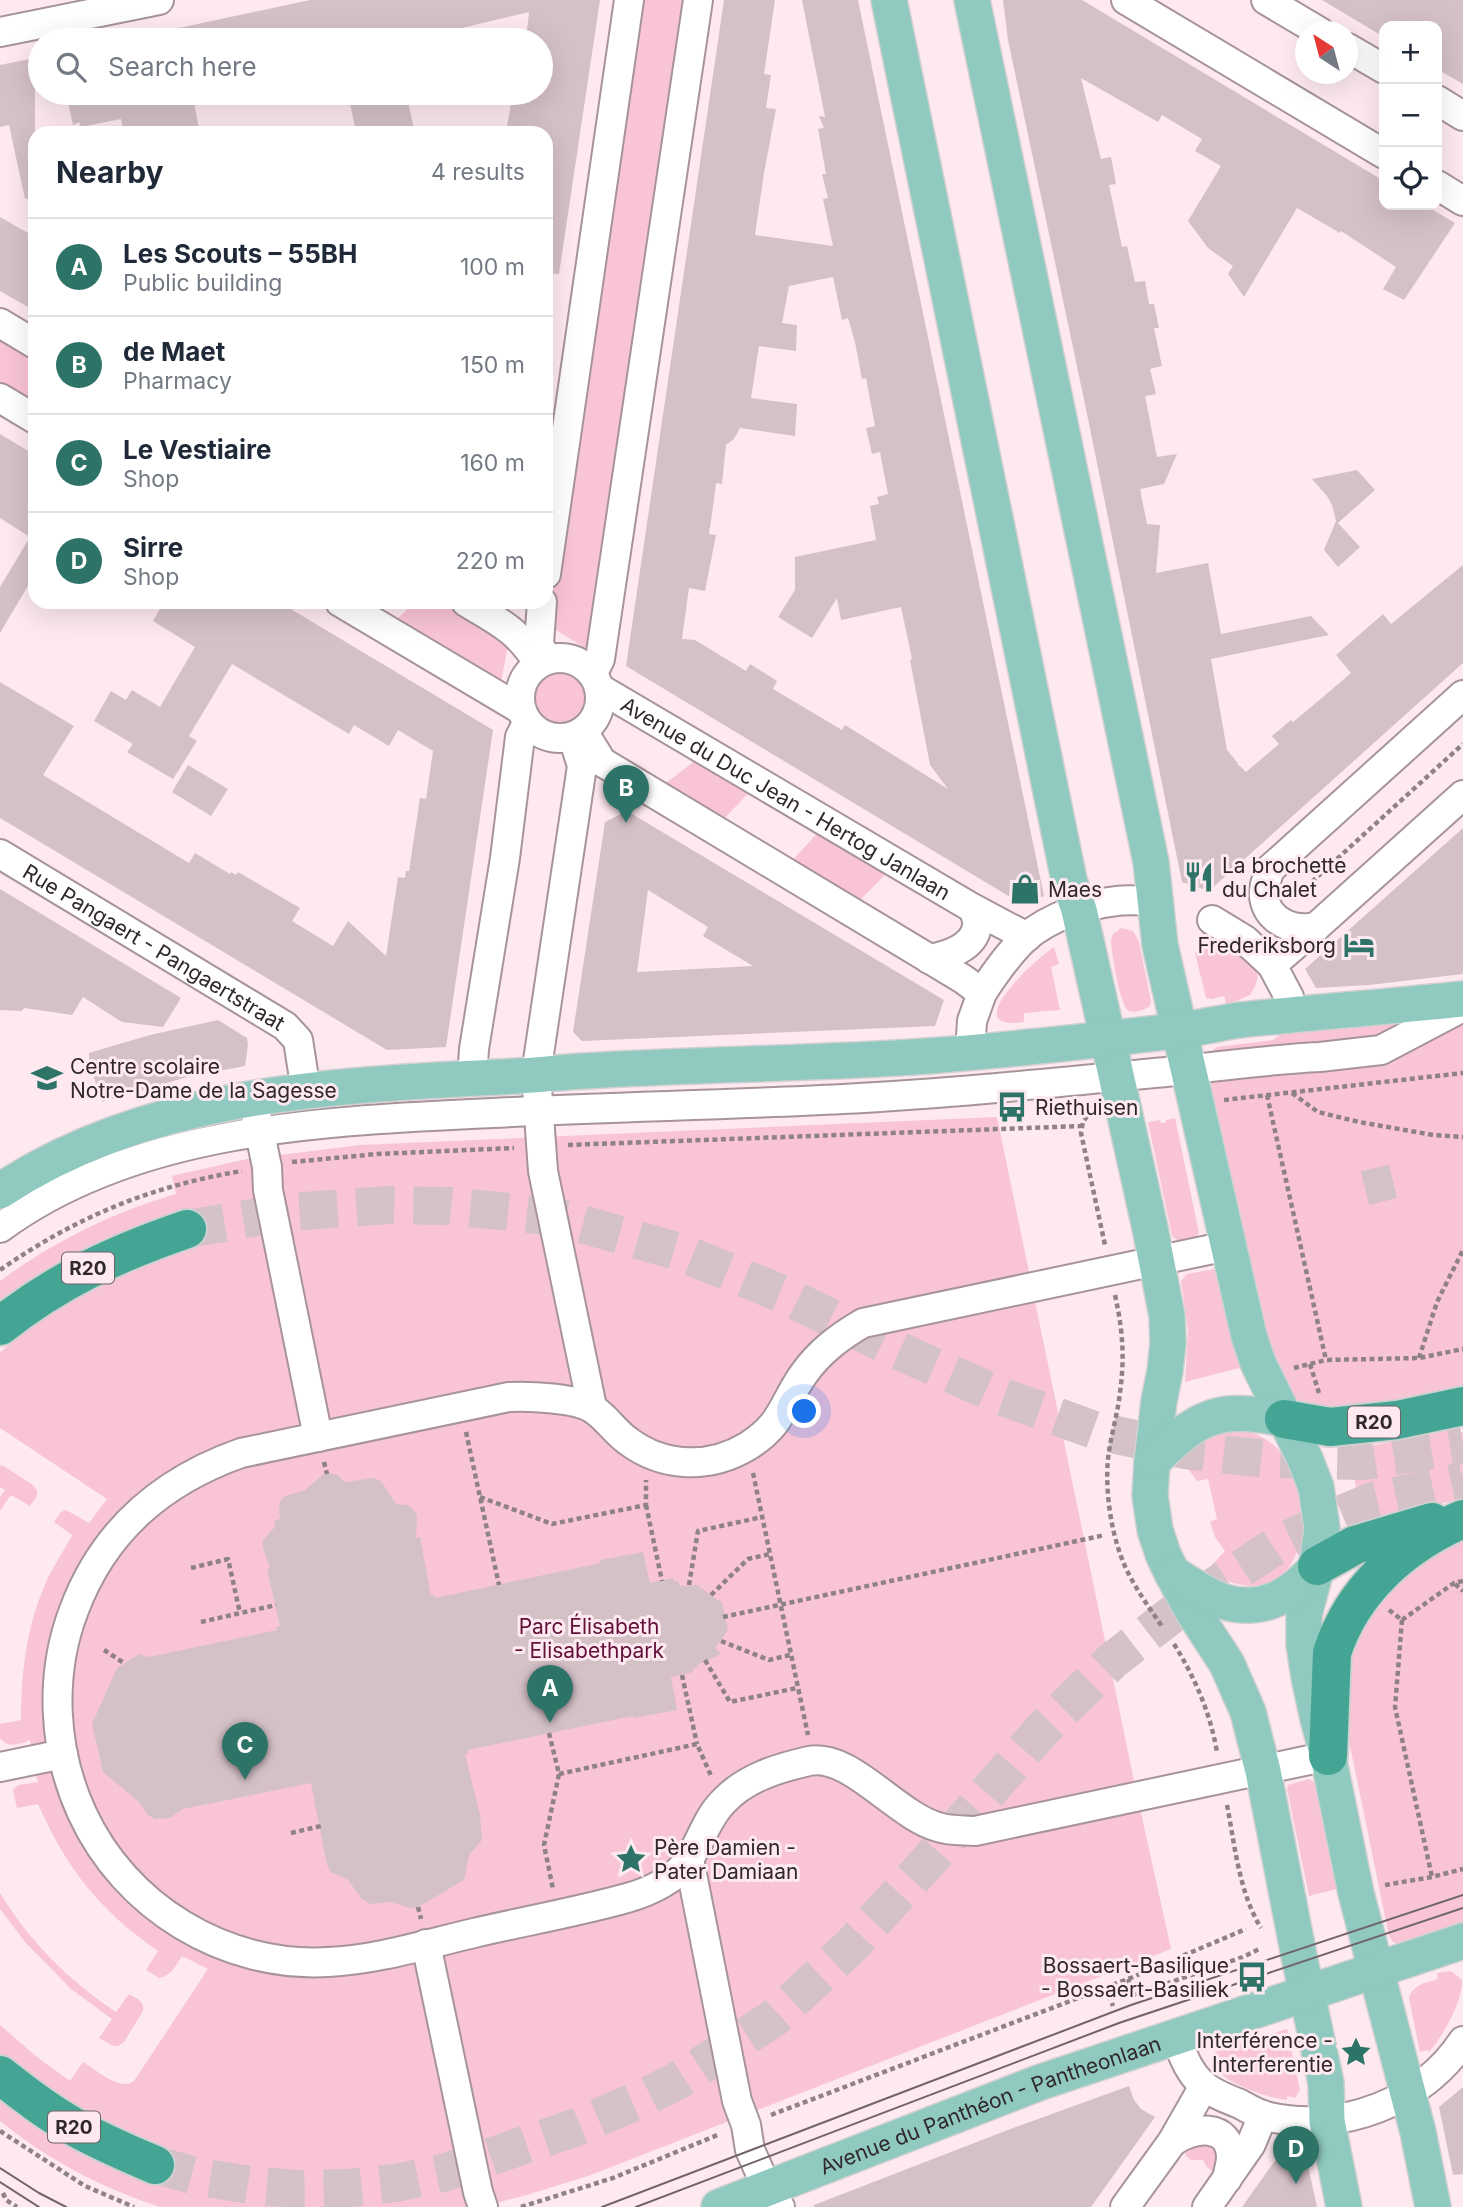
<!DOCTYPE html>
<meta charset="utf-8">
<style>
:root{--surface:#fff;--page:#f6f6f7;--text:#1f2937;--muted:#747a83;--line:#e0e1e3;--accent:#2e7367}
body{margin:0;font-family:Inter,sans-serif;background:var(--page);color:var(--text)}
.controls{position:absolute;right:21px;top:21px;display:grid;overflow:hidden;border-radius:14px;box-shadow:0 7px 28px #0002}
.controls button{width:63px;height:63px;display:grid;place-items:center;padding:0;border:0;border-bottom:2px solid var(--line);background:var(--surface);color:var(--text);font:35px sans-serif}
.compass{position:absolute;left:1295px;top:21px;width:63px;height:63px;border-radius:50%;background:var(--surface);box-shadow:0 7px 28px #0002;rotate:324deg}
.you{position:absolute;left:805px;top:1412px;width:24px;height:24px;margin:-18px;border:5px solid #fff;border-radius:50%;background:#1a73e8;box-shadow:0 0 0 10px #1a73e833}
.badge{display:grid;place-items:center;width:46px;height:46px;border-radius:50%;background:var(--accent);color:#fff;font-size:23px;font-weight:700}
.pin{position:absolute;translate:-50% -58px;filter:drop-shadow(0 2px 4px #0008)}
.pin::after{content:'';position:absolute;top:37px;width:24px;height:21px;background:inherit;clip-path:polygon(0 0,100% 0,50% 100%)}
.list{margin:0;padding:0;list-style:none}
h2{display:flex;justify-content:space-between;align-items:center;height:91px;margin:0;padding:0 28px;font-size:30px}
h2 small{font-size:23px;font-weight:400;color:var(--muted)}
.list li{display:grid;grid-template-columns:46px 1fr auto;gap:21px;align-items:center;box-sizing:border-box;height:98px;padding:0 28px;border-top:2px solid var(--line)}
.list b{display:block;font-size:26px;white-space:nowrap}
.list p{margin:0;font-size:23px;white-space:nowrap;color:var(--muted)}
.list em{font-size:23px;font-style:normal;color:var(--muted)}
.icon{flex:none;width:38px;height:38px;fill:none;stroke:currentColor;stroke-width:2;stroke-linecap:round;stroke-linejoin:round}
.map{position:relative;flex:none;width:1463px;height:2207px;overflow:hidden}
.search{position:absolute;background:var(--surface);box-shadow:0 7px 28px #0002;left:28px;top:28px;width:525px;height:77px;display:flex;align-items:center;gap:18px;box-sizing:border-box;padding:0 24px;border-radius:38px;color:var(--muted);font-size:26px}
.panel{position:absolute;background:var(--surface);box-shadow:0 7px 28px #0002;left:28px;top:126px;width:525px;height:483px;border-radius:21px}
.map>svg:first-child{display:block}
.green{fill:#f9c4d6}
.building{fill:#d4c1c7;fill-rule:evenodd}
.lines{fill:none;stroke-linecap:round;stroke-linejoin:round}
.highway-tunnel{stroke:#d4c2c8;stroke-width:38;stroke-dasharray:38 19;stroke-linecap:butt}
.minor-casing{stroke:#a7949a;stroke-width:32}
.major-casing{stroke:#d1d0d0;stroke-width:38}
.highway-casing{stroke:#d1d0d0;stroke-width:42}
.path{stroke:#8f8286;stroke-width:4.5;stroke-dasharray:5 3.5;stroke-linecap:butt}
.minor{stroke:#fff;stroke-width:28}
.major{stroke:#8fc9bf;stroke-width:35}
.highway{stroke:#45a594;stroke-width:38}
.tram{stroke:#706468;stroke-width:2}
.labels{text-anchor:middle;dominant-baseline:central;stroke-width:6;stroke-linejoin:round;paint-order:stroke}
.shield{fill:#fde9ef;stroke:#6e6266;stroke-width:2}
.shield-label{font-size:19px;font-weight:bold;fill:#30282b}
.street-label{font-size:21px;fill:#30282b;stroke:#fde9ef}
.poi-label{font-size:21px;fill:#30282b;stroke:#fde9ef;text-anchor:start}
.park-label{font-size:21px;fill:#621039;stroke:#fde9ef}
</style>
<div class="map">
<svg width="1463" height="2207" viewBox="0 0 1463 2207">
<rect width="100%" height="100%" fill="#fde9ef"/>
<path class="green" d="M639,0H685L589,650L547,625Z
M0,336L35,357V408L0,387Z
M415,602H444L509,641L500,687L393,623Z
M532 698a27 27 0 1 1 54 0a27 27 0 1 1-54 0Z
M700,757L753,788L721,822L662,786Z
M821,829L890,870L857,903L790,863Z
M1121,928L1133,931L1139,942L1151,1001L1150,1006C1145,1010 1135,1013 1129,1011C1120,1007 1111,951 1111,940L1113,934Z
M1202,931C1217,937 1251,953 1256,969C1260,979 1255,987 1250,995L1227,1005L1224,996L1212,999L1206,998L1195,953L1198,949L1204,948Z
M1054,947L1059,964L1051,967L1060,1010L1024,1013V1022C955,1032 1037,958 1054,947Z
M1397,1019L1401,1023H1455L1463,1020V1385C1427,1392 1328,1421 1299,1401C1284,1391 1278,1371 1270,1356L1209,1075L1207,1056L1217,1047L1273,1040L1287,1030Z
M997,1117L1134,1781L1171,1949L588,2176L530,2194L481,2207H160C102,2188 48,2160 0,2121V2094L123,2137L0,2057V2025L37,2057L70,2081L83,2062C97,2070 120,2092 134,2081L208,1969L182,1956C176,1965 171,1976 159,1978L146,1970L158,1951C99,1910 67,1869 38,1804L17,1808L13,1790L18,1785L38,1782L32,1761L30,1740C20,1744 8,1749 0,1738V1724L21,1720C21,1674 26,1630 44,1587C51,1569 63,1553 72,1535L54,1522L61,1512L66,1510L89,1523L107,1499L0,1428V1352C44,1316 87,1288 140,1266C156,1259 174,1255 192,1249L183,1216L0,1310V1281C53,1242 113,1212 176,1194L172,1176L247,1159L360,1145Z
M1175,1118L1199,1233L1195,1238L1178,1241L1172,1236L1148,1122L1160,1120L1161,1123H1166V1120Z
M1214,1269H1216L1243,1367L1185,1382L1188,1330L1181,1281L1187,1274Z
M1457,1429L1458,1433L1463,1432V1499L1362,1519L1349,1450Z
M1245,1430C1259,1435 1272,1441 1281,1453C1299,1476 1308,1525 1297,1552C1282,1593 1238,1594 1208,1569L1225,1551L1215,1537L1210,1522L1217,1519L1208,1479L1197,1481L1186,1466C1200,1440 1215,1431 1245,1430Z
M2,1465L33,1485L37,1491V1496L30,1506L11,1495L0,1511V1497L5,1490L0,1487V1466Z
M1463,1540V1924L1399,1944L1393,1942L1389,1936L1340,1697L1342,1648L1399,1569Z
M1309,1779L1314,1782L1337,1889L1309,1896L1287,1789L1288,1785Z
M0,1893C29,1941 69,1981 116,2012L129,1994C136,1998 145,2001 143,2011L124,2042L118,2046H113L99,2038L112,2019L71,1989L26,1943L0,1909Z
M1451,1971L1462,1980C1463,2001 1443,2036 1429,2052L1428,2050L1420,2052L1409,1998C1413,1984 1426,1983 1438,1979L1437,1973Z
M1287,2029L1300,2090L1295,2098L1287,2096V2100C1269,2098 1226,2084 1216,2068C1212,2063 1213,2058 1215,2052Z
M1206,2142L1218,2154L1215,2170L1212,2171L1206,2166L1203,2160H1191L1186,2156L1184,2150Z"/>
<path class="building" d="M310,0H600L559,274L546,273V133H521L522,128L507,126L513,93H541V40H526L529,12L449,31L450,34L439,37V40H370L369,34L336,40H166L165,31Z
M724,0H775L764,74L771,75L766,108L776,109L764,173L755,235L833,246L823,199L828,198L822,174H826L818,129L824,128L819,116L825,117L802,0H858L1044,896L1025,906L626,666ZM833,277L842,320L848,318L855,342L862,379L866,378L875,426L866,428L872,454L880,452L888,494L877,497L879,504L870,506L876,540L795,557V590L778,617L812,638L837,598L841,620L901,607L912,659L910,660L930,765L948,789L845,725L842,730L773,689L777,681L750,664L746,671L695,640L682,639L689,588L705,591L716,535L709,534L713,507L716,483L722,484L726,445L734,439L740,428L795,436L797,404L751,398L759,346L796,351L797,325L782,323L789,286Z
M1003,0H1082L1384,181V205H1425L1455,223L1404,300L1383,289L1396,267L1341,231L1340,233L1297,208L1244,297L1228,274L1233,266L1208,248L1188,221L1221,166L1195,151L1202,139L1162,115L1158,122L1081,78L1101,159L1111,157L1116,184L1109,185L1122,247L1127,246L1135,282L1145,281L1149,304H1154L1159,328H1154L1162,366L1150,369L1156,394L1145,396L1157,457L1177,454L1164,484L1140,489L1147,524L1160,525L1156,573L1208,563L1221,634L1311,616L1329,635L1211,659L1227,750L1237,762L1238,766L1239,765L1246,772L1279,744L1272,736L1291,720L1293,722L1310,708L1351,673L1336,655L1383,614L1391,624L1463,565V663L1209,891L1182,882L1086,409L1008,40Z
M1322,0H1463V84L1437,69V26H1384V37Z
M35,58V198L25,199L9,125L0,127V65Z
M66,93H192L200,133H124L121,119L81,127L79,122L73,125Z
M348,93H406L415,133H356Z
M0,217L35,237V311L0,291Z
M0,434L35,455V574L0,633V587L30,537L0,518Z
M1357,470L1375,490L1338,523L1360,547L1338,567L1324,550L1336,521L1332,505L1327,496L1312,479Z
M164,602H279L493,730L446,1047L387,1050L0,818V682L74,726L43,775L189,863L195,853L230,874L231,872L236,875L238,872L300,908L292,921L333,946L348,921L386,956L398,877L405,878L406,871H409L420,798L426,799L433,751L398,730L389,746L354,725L349,734L232,664L189,736L197,741L173,779L127,752L133,744L94,721L111,691L126,700L132,690L160,707L195,647L153,621Z
M188,765L228,789L211,816L172,792Z
M627,811L944,1000L935,1026L582,1041L573,1032L605,822ZM648,890L708,927L703,936L753,966L637,972Z
M1463,828V974L1369,985L1316,988L1305,969Z
M0,889L181,998L163,1027L122,1022L83,997L72,1015L24,1008L22,1011L0,1010Z
M218,1020L247,1038L248,1045L245,1066L187,1077L102,1102L89,1062V1053L150,1035Z
M1389,1165L1397,1198L1369,1205L1361,1171Z
M331,1473L337,1475L345,1482L374,1478L381,1481L396,1504L407,1505L413,1509L417,1516L416,1538L420,1537L431,1596L435,1595V1598L601,1563L600,1560L643,1552L650,1583L673,1578L674,1581H678L680,1586L697,1585L722,1603L728,1630L715,1648L721,1654L697,1665V1667L693,1669V1672L671,1677L677,1710L634,1718L633,1716L468,1750V1754H465L480,1815L482,1840L469,1855L464,1880L418,1907L410,1908L390,1902L370,1904L362,1899L348,1880L331,1872L327,1865L311,1783L183,1809L170,1818L155,1819L147,1814L140,1803L103,1772L92,1724L117,1668L139,1654L149,1657L277,1630L276,1628L280,1626L267,1569L270,1568L263,1548V1540L275,1527L274,1522L280,1518L279,1509L280,1501L285,1496L305,1490L324,1474Z
M1129,2086L1134,2100L1141,2109L1155,2117L1091,2207H814V2205L1013,2128Z
M1463,2087V2174L1453,2175L1439,2107Z
M1284,2148L1305,2152L1317,2207H1242Z"/>
<g class="lines">
<path class="highway-tunnel" d="M187,1229L289,1212L389,1205L450,1206L557,1217L680,1252L780,1293L899,1351L1003,1397L1094,1430L1185,1450L1266,1459L1364,1461L1463,1445
M155,2165L200,2177L249,2185L298,2189L347,2188L395,2183L443,2173L574,2128L643,2098L677,2081L774,2018L852,1945L925,1865L1041,1731L1112,1661L1174,1613L1280,1543L1337,1516L1373,1501L1463,1481"/>
<g class="minor-casing">
<g id="minor">
<path d="M1126,0L1384,154"/>
<path d="M1266,0L1320,32"/>
<path d="M0,32L159,0"/>
<path d="M1348,48L1384,69"/>
<path d="M1437,100L1463,116"/>
<path d="M1437,185L1463,201"/>
<path d="M0,323L35,344"/>
<path d="M0,398L35,419"/>
<path d="M546,574L629,0"/>
<path d="M340,602L520,709"/>
<path d="M466,602C499,622 517,629 538,663"/>
<path d="M542,602L539,643L545,659"/>
<circle cx="560" cy="698" r="40"/>
<path d="M593,673L600,659L698,0"/>
<path id="s1" d="M599,688L974,909L1027,937"/>
<path d="M583,731L602,762L963,979L982,993L972,1021L970,1052"/>
<path d="M573,737L582,766L536,1074L543,1171L592,1407"/>
<path id="s2" d="M0,854L285,1026L298,1040L306,1091"/>
<path d="M1212,920L1245,940L1272,965"/>
<path d="M1316,927C1294,932 1268,922 1264,897C1263,888 1267,878 1270,869L1463,695"/>
<path d="M929,959C947,956 974,948 977,926C978,921 975,914 974,909"/>
<path d="M982,993C995,973 1009,953 1026,937C1050,917 1087,904 1117,901C1129,899 1143,901 1155,901"/>
<path d="M1293,1016L1289,997L1272,965L1316,927L1463,795"/>
<path d="M472,1078L474,1049L505,858L520,737L527,723"/>
<path d="M256,1114L267,1167L268,1190L318,1437"/>
<path d="M0,1228C137,1127 328,1121 492,1113C609,1107 726,1105 843,1099C957,1093 1071,1081 1186,1070C1230,1065 1275,1059 1320,1057L1381,1050L1463,1007"/>
<path d="M1227,1246L863,1323C839,1337 819,1352 803,1375C782,1405 783,1424 748,1446C710,1469 664,1468 628,1441C615,1432 606,1417 593,1409C578,1398 528,1396 509,1397L241,1453C162,1481 104,1530 74,1610C49,1675 53,1750 82,1813C125,1907 225,1968 328,1962C377,1960 427,1944 474,1933C525,1921 577,1912 627,1898C649,1892 677,1879 689,1859C701,1841 707,1818 723,1802C745,1778 778,1768 809,1761C849,1752 897,1816 938,1827C949,1831 963,1830 975,1831L1328,1756"/>
<path d="M0,1767L63,1754"/>
<path d="M689,1859L737,2101L746,2125L750,2150L767,2188L780,2207"/>
<path d="M426,1944L478,2192L483,2207"/>
<path d="M1176,2038C1183,2055 1188,2071 1202,2084C1211,2093 1228,2099 1240,2104C1249,2109 1259,2115 1269,2117C1341,2133 1423,2102 1463,2041"/>
<path d="M1172,2142C1192,2127 1230,2122 1231,2157C1231,2164 1228,2172 1227,2179"/>
<path d="M1125,2207L1172,2142L1204,2086"/>
<path d="M1207,2207L1251,2144L1263,2115"/>
</g>
</g>
<g class="major-casing">
<g id="major">
<path d="M889,0L1069,880L1079,910L1108,1039L1150,1228L1167,1316L1168,1343L1165,1371L1159,1401L1152,1462L1150,1495L1155,1530L1163,1554L1172,1573L1192,1610L1227,1664L1248,1712L1263,1771L1300,1961L1326,2083L1327,2121L1344,2207"/>
<path d="M972,0L1151,862L1160,945L1249,1336L1258,1363L1305,1459L1316,1487L1322,1528L1317,1566L1304,1615V1644L1309,1677L1318,1719L1328,1756L1356,1893L1418,2132L1433,2207"/>
<path d="M0,1191C152,1090 342,1085 518,1076C541,1075 563,1072 585,1071C700,1064 814,1064 928,1056C1010,1050 1092,1041 1174,1031C1196,1029 1218,1023 1240,1020C1314,1012 1389,1007 1463,999"/>
<path d="M1152,1462C1199,1415 1218,1406 1284,1419"/>
<path d="M1172,1573C1187,1582 1209,1598 1225,1602C1264,1613 1293,1595 1317,1566"/>
<path id="s3" d="M719,2207L1041,2082L1463,1941"/>
</g>
</g>
<g class="highway-casing">
<path id="highway" d="M0,1326C58,1280 117,1253 187,1229
M1284,1419L1330,1427L1397,1420L1463,1406
M1317,1566L1355,1545L1432,1522
M1328,1756L1332,1653C1352,1590 1403,1545 1463,1519
M0,2075C23,2093 46,2111 71,2125C98,2141 127,2153 155,2165"/>
</g>
<path class="path" d="M1293,899L1463,744
M1292,1093L1318,1112L1359,1122L1433,1135L1463,1137
M1267,1095L1326,1360
M1224,1100L1463,1073
M1092,1109L1083,1122L1081,1133L1105,1245
M568,1145L1081,1126
M292,1162L377,1154L514,1148
M0,1270C76,1217 151,1186 242,1171
M1115,1295C1124,1336 1125,1364 1118,1406C1115,1423 1110,1441 1108,1459C1105,1492 1111,1533 1124,1564C1134,1587 1149,1607 1163,1628
M1419,1358L1437,1302L1463,1250
M1310,1364L1319,1393
M1294,1368L1326,1360L1419,1358L1463,1349
M466,1432L499,1585
M324,1462L327,1474
M753,1473L808,1735
M480,1497L552,1524L646,1505V1480
M646,1505L662,1581
M191,1568L228,1559L240,1613
M1455,1584L1463,1591
M689,1585L698,1531L762,1517
M711,1595L748,1559L770,1554
M1389,1610L1402,1620
M723,1617L1105,1535
M1402,1620L1395,1707L1432,1877
M1402,1620L1454,1583L1463,1581
M201,1622L276,1605
M721,1641L769,1660L790,1655
M1174,1644C1195,1678 1210,1712 1217,1752
M104,1650L124,1663
M705,1660L730,1702L797,1688
M682,1675L697,1744
M549,1733L559,1774L544,1845L553,1889
M559,1774L697,1744L712,1778
M1227,1805C1235,1846 1239,1892 1261,1928
M291,1833L321,1826
M1385,1885L1432,1877L1463,1869
M418,1907L421,1919
M1128,1979L1134,1995L1243,1957L1259,1949
M1106,1987L1113,2006
M771,2115L1128,1979L1246,1929
M0,2131L85,2186L134,2207
M3,2193L6,2200L17,2207
M521,2207L613,2178L720,2134"/>
<use href="#minor" class="minor"/>
<use href="#major" class="major"/>
<use href="#highway" class="highway"/>
<path class="tram" d="M0,2168L39,2193L66,2207
M0,2182L39,2207
M602,2207L1131,2005L1463,1895
M636,2207L1119,2023L1463,1908"/>
</g>
<defs>
<g id="restaurant-bare" transform="scale(2.415)"><path d="M-5-6h1v4h1v-4h1v4h1v-4h1v5L-1.5 .5V6h-2V.5L-5-1ZM5-6V6H3V1.5H1.5Q1.5-4 5-6Z" fill="#2e7367" stroke="#fde9ef" stroke-width="2.5" paint-order="stroke"/></g>
<g id="shop-bare" transform="scale(2.415)"><path d="M-5-2.5h2.3a2.7 3.5 0 0 1 5.4 0H5L5.5 6h-11ZM-1.5-2.5h3a1.5 2.3 0 0 0-3 0Z" fill="#2e7367" stroke="#fde9ef" stroke-width="2.5" paint-order="stroke"/></g>
<g id="hotel-bare" transform="scale(2.415)"><path d="M-6-4.5h1.5V1H6V5H4.5V3h-9V5H-6ZM-4 0a1.8 1.8 0 1 1 3.6 0ZM.5 0V-2.5h3Q6-2.5 6 0Z" fill="#2e7367" stroke="#fde9ef" stroke-width="2.5" paint-order="stroke"/></g>
<g id="school-bare" transform="scale(2.415)"><path d="M0-5L7-2L0 1L-7-2ZM-4 1L0 2.5L4 1V4Q0 6-4 4Z" fill="#2e7367" stroke="#fde9ef" stroke-width="2.5" paint-order="stroke"/></g>
<g id="bus-bare" transform="scale(2.415)"><path d="M-5-6H5V4H4V6H2V4H-2V6H-4V4H-5ZM-3.5-4V0h7V-4ZM-3.5 1.2v1.5H-2V1.2ZM2 1.2v1.5H3.5V1.2Z" fill="#2e7367" stroke="#fde9ef" stroke-width="2.5" paint-order="stroke"/></g>
<g id="sight-bare" transform="scale(2.415)"><path d="M0-6L1.8-2.2L6-1.7L2.9 1.2L3.7 5.4L0 3.3L-3.7 5.4L-2.9 1.2L-6-1.7L-1.8-2.2Z" fill="#2e7367" stroke="#fde9ef" stroke-width="2.5" paint-order="stroke"/></g>
</defs>
<g fill-rule="evenodd">
<use href="#restaurant-bare" x="1199" y="877"/>
<use href="#shop-bare" x="1025" y="889"/>
<use href="#hotel-bare" x="1359" y="945"/>
<use href="#school-bare" x="47" y="1078"/>
<use href="#bus-bare" x="1012" y="1107"/>
<use href="#sight-bare" x="631" y="1859"/>
<use href="#bus-bare" x="1252" y="1977"/>
<use href="#sight-bare" x="1356" y="2052"/>
</g>
<g class="labels">
<g class="shield">
<rect x="62" y="1252.5" width="52" height="31" rx="5"/>
<rect x="1348" y="1406.5" width="52" height="31" rx="5"/>
<rect x="48" y="2111.5" width="52" height="31" rx="5"/>
</g>
<g class="shield-label">
<text x="88" y="1268">R20</text>
<text x="1374" y="1422">R20</text>
<text x="74" y="2127">R20</text>
</g>
<g class="street-label">
<text stroke="none"><textPath href="#s1" startOffset="217">Avenue du Duc Jean - Hertog Janlaan</textPath></text>
<text stroke="none"><textPath href="#s2" startOffset="180">Rue Pangaert - Pangaertstraat</textPath></text>
<text stroke="none"><textPath href="#s3" startOffset="290">Avenue du Panthéon - Pantheonlaan</textPath></text>
</g>
<g class="poi-label">
<text x="1222" y="865">La brochette<tspan x="1222" dy="24">du Chalet</tspan></text>
<text x="1048" y="889">Maes</text>
<text x="1336" y="945" text-anchor="end">Frederiksborg</text>
<text x="70" y="1066">Centre scolaire<tspan x="70" dy="24">Notre-Dame de la Sagesse</tspan></text>
<text x="1035" y="1107">Riethuisen</text>
<text x="654" y="1847">Père Damien -<tspan x="654" dy="24">Pater Damiaan</tspan></text>
<text x="1229" y="1965" text-anchor="end">Bossaert-Basilique<tspan x="1229" dy="24">- Bossaert-Basiliek</tspan></text>
<text x="1333" y="2040" text-anchor="end">Interférence -<tspan x="1333" dy="24">Interferentie</tspan></text>
</g>
<g class="park-label">
<text x="589" y="1626">Parc Élisabeth<tspan x="589" dy="24">- Elisabethpark</tspan></text>
</g>
</g>
</svg>
<div class="controls">
<button>+</button>
<button>−</button>
<button><svg class="icon" aria-label="locate" viewBox="0 0 24 24"><circle cx="12" cy="12" r="6"/><path d="M12 2v4M12 18v4M2 12h4M18 12h4"/></svg></button>
</div>
<svg class="compass" viewBox="-18 -18 36 36"><path d="M0-13l5 13h-10z" fill="#e53935"/><path d="M0 13l5-13h-10z" fill="#747a83"/></svg>
<div class="you"></div>
<div class="pin badge" style="left:550px;top:1723px">A</div>
<div class="pin badge" style="left:626px;top:823px">B</div>
<div class="pin badge" style="left:245px;top:1780px">C</div>
<div class="pin badge" style="left:1296px;top:2184px">D</div>
<div class="search"><svg class="icon" aria-label="search" viewBox="0 0 24 24"><circle cx="10" cy="10" r="6"/><path d="M15 15l6 6"/></svg>Search here</div>
<section class="panel">
<h2>Nearby<small>4 results</small></h2>
<ul class="list">
<li><span class="badge">A</span><div><b>Les Scouts – 55BH</b><p>Public building</p></div><em>100 m</em></li>
<li><span class="badge">B</span><div><b>de Maet</b><p>Pharmacy</p></div><em>150 m</em></li>
<li><span class="badge">C</span><div><b>Le Vestiaire</b><p>Shop</p></div><em>160 m</em></li>
<li><span class="badge">D</span><div><b>Sirre</b><p>Shop</p></div><em>220 m</em></li>
</ul>
</section>
</div>
